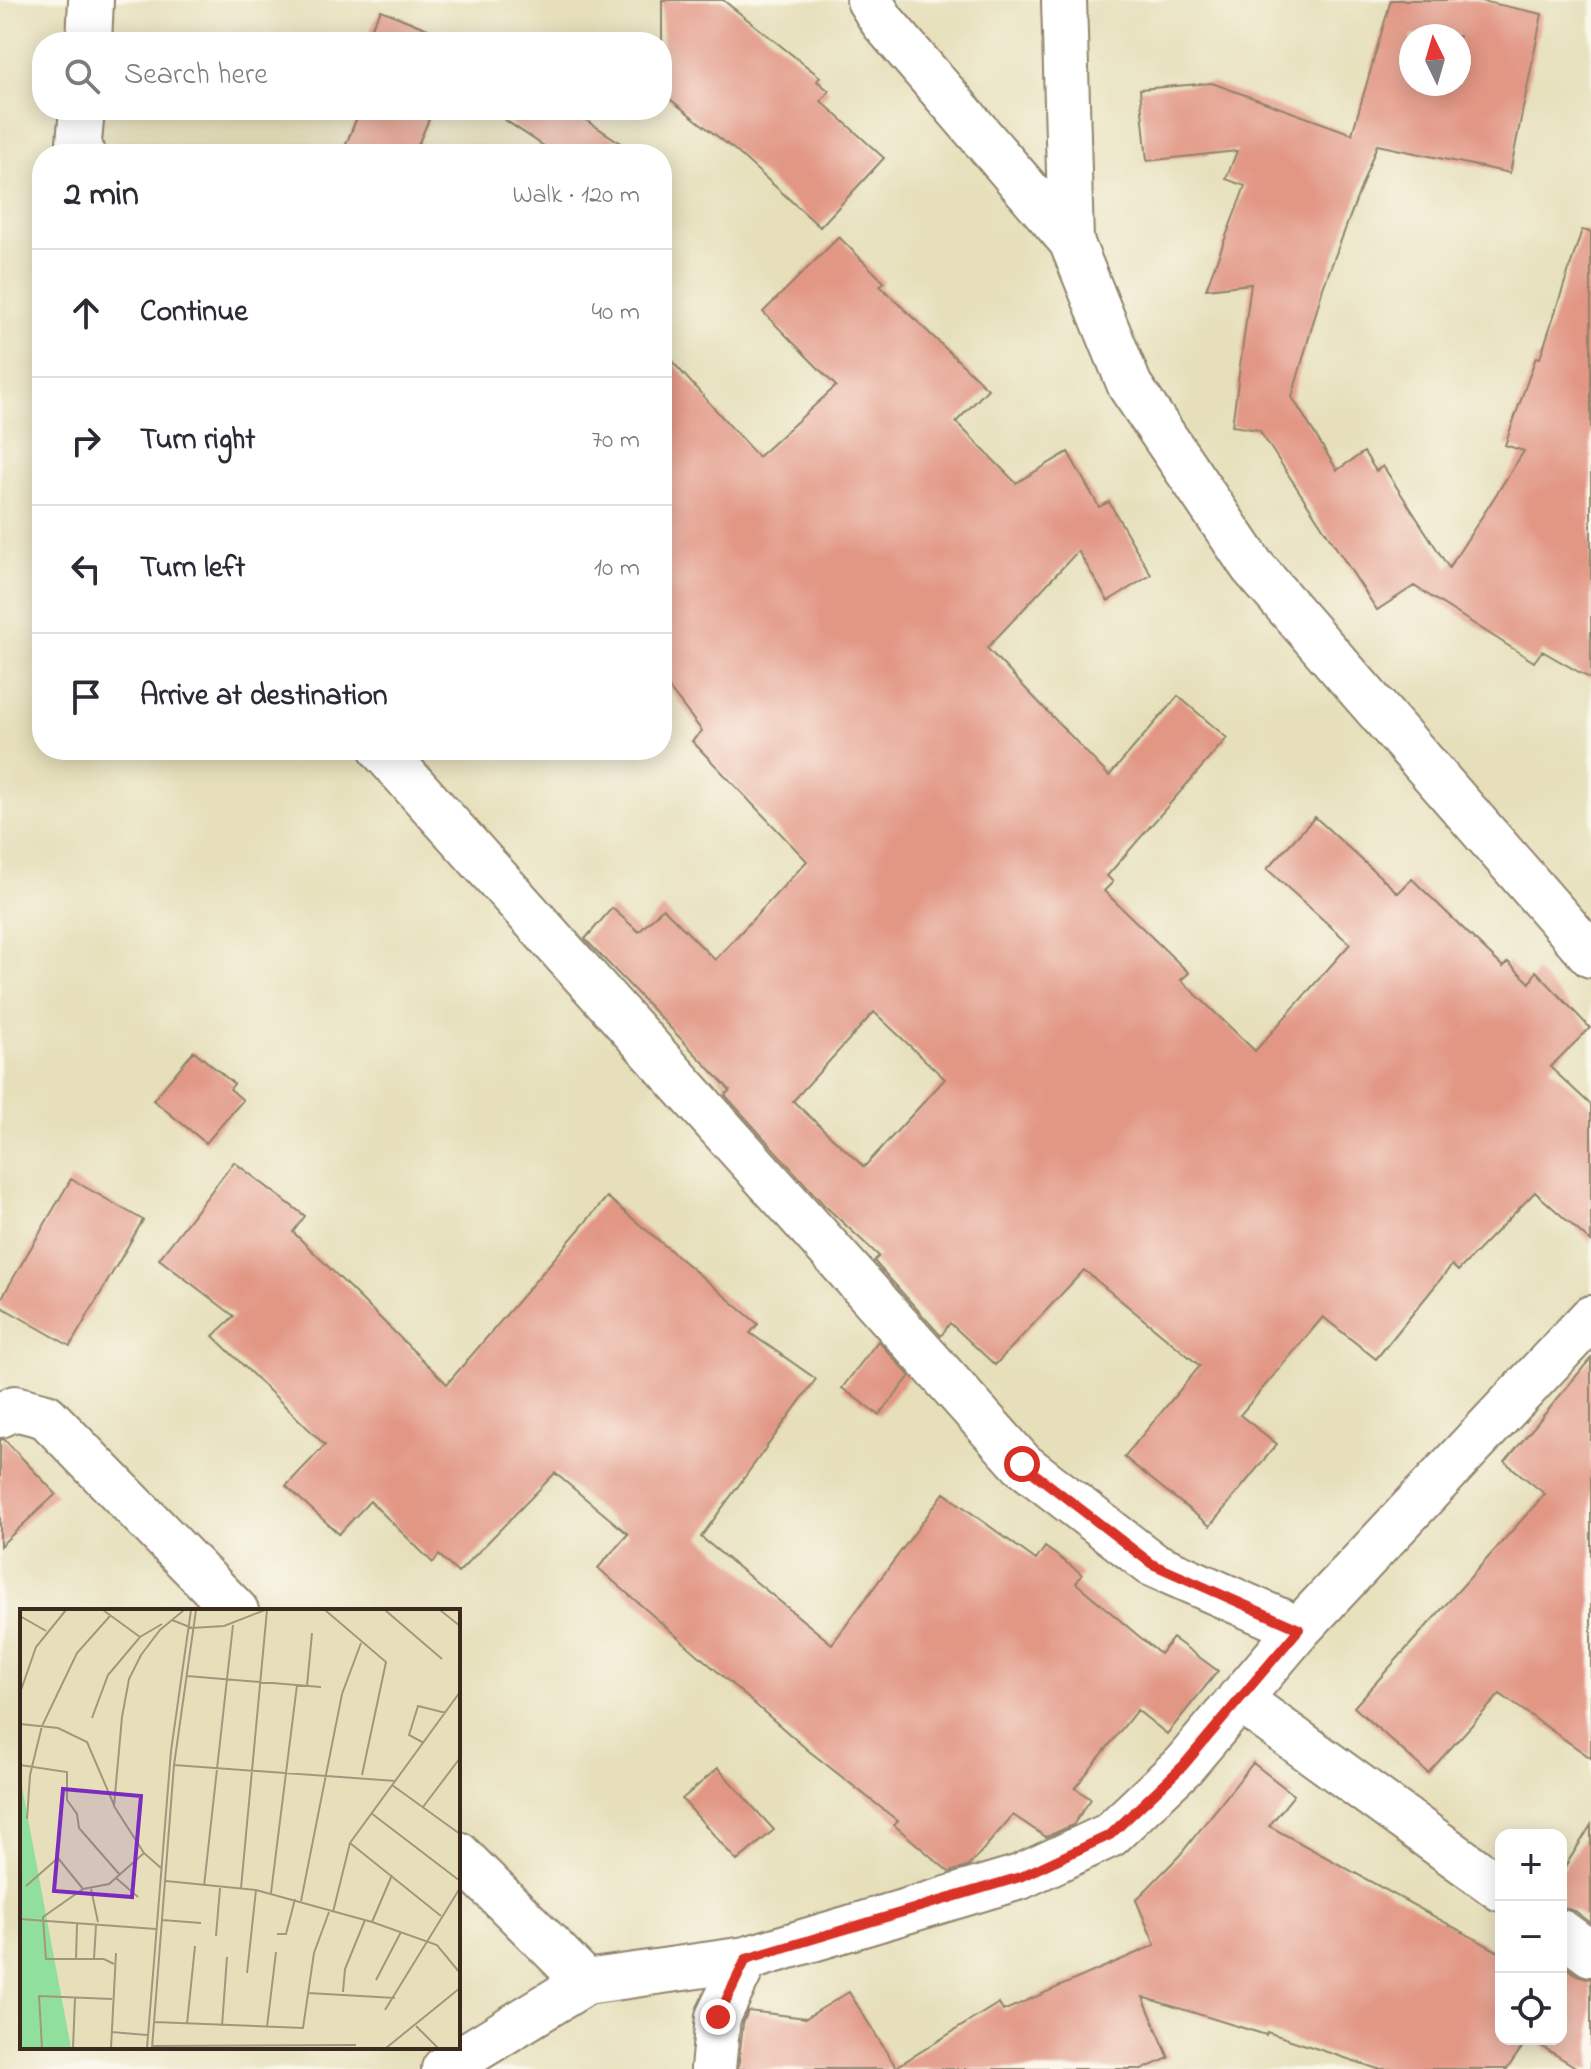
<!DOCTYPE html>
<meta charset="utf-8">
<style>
:root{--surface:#fff;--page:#f2f2f3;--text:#2b2b33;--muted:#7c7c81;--line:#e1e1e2}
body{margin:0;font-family:"Indie Flower",sans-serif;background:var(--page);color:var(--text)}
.controls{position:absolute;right:24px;bottom:24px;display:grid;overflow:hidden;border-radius:16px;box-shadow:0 4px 20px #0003}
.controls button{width:72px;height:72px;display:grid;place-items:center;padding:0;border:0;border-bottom:2px solid var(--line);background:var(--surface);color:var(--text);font:40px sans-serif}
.compass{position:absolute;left:1399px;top:24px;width:72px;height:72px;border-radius:50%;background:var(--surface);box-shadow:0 4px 20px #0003;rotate:355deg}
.stop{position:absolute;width:24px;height:24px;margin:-18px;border:6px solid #d93025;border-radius:50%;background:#fff}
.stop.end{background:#d93025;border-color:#fff;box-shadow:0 2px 8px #0008}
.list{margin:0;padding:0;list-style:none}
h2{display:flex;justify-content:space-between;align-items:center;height:104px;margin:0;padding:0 32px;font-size:34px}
h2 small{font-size:26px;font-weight:400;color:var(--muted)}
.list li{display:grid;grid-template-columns:52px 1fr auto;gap:24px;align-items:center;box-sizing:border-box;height:128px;padding:0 32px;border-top:2px solid var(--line)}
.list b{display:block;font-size:30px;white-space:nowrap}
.list em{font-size:26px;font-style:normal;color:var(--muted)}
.icon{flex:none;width:44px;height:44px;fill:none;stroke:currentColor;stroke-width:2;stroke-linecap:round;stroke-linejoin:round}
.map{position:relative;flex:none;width:1591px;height:2069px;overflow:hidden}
.search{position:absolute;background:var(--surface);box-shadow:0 4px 20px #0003;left:32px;top:32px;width:640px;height:88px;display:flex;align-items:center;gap:20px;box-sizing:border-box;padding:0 28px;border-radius:32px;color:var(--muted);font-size:30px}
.panel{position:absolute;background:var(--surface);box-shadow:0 4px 20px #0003;left:32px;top:144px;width:640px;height:616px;border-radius:32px}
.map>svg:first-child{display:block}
.building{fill:#e29684;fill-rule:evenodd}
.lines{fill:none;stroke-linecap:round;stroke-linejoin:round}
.minor-casing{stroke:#90846c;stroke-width:48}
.minor{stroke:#fff;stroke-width:44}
.route{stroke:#d93025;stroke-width:10}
.inset-road{fill:none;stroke:#a2977c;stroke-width:2}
.view{fill:#7b2cbf;fill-opacity:0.15;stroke:#7b2cbf;stroke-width:4}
.inset-edge{fill:none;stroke:#3b2a1e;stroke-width:4}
</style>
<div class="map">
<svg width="1591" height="2069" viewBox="0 0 1591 2069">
<rect width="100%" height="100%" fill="#fbf7ec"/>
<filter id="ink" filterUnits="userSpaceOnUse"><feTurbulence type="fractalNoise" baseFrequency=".0125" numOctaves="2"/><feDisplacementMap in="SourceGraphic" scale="16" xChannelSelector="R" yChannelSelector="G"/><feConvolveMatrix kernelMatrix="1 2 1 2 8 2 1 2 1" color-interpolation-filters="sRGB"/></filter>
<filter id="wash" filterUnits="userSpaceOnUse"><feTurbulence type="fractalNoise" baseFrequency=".006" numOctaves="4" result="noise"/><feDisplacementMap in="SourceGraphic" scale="32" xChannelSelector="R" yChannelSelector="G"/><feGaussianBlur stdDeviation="1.8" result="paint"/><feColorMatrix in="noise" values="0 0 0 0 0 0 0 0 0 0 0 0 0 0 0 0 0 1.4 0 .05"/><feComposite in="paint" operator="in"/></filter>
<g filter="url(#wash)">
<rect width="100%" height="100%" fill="#e6dfba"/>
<g id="blocks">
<path class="building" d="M662,0H723L820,77L817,81L829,91L821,101L884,158L820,227L736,151L662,93Z
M1391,0H1477L1542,14L1510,173L1377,145L1323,288L1292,397L1337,470L1364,452L1376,471L1383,466L1449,568L1524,451L1505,445L1536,357L1540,358L1582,230L1591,232V679L1542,651L1534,662L1414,586L1377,610L1259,430L1232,426L1251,284L1206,289L1245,186L1226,179L1237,151L1147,161L1140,89L1212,83L1352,134ZM1411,36H1459V84H1411Z
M381,10L459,42H388L370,30Z
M360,110H433L414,154H342Z
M490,110H571L637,154H556Z
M839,237L884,282L880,286L988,389L956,422L1016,483L1068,452L1099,507L1109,502L1151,575L1108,601L1078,551L987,648L1109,776L1178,696L1227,738L1107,876L1113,882L1104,891L1189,973L1181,980L1255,1051L1350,944L1267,869L1315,817L1398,893L1412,879L1503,967L1508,962L1530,983L1536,971L1590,1028L1550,1067L1591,1105V1242L1535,1192L1458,1271L1452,1265L1376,1359L1323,1317L1240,1415L1277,1444L1210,1526L1124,1457L1200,1366L1084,1270L995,1365L950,1323L941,1336L874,1261L879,1256L824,1205L725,1095L730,1090L585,939L612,908L639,932L663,908L715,960L807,861L692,741L702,731L662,679V350L758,457L836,386L763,312ZM874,1012L945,1079L864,1167L793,1101Z
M194,1051L234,1084L230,1089L243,1100L206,1143L153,1100Z
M234,1162L305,1216L293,1232L447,1384L607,1197L758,1324L750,1333L816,1379L701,1537L832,1644L944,1493L1036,1560L1045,1547L1082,1574L1076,1583L1160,1654L1173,1638L1218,1671L1167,1734L1137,1710L1075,1788L1091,1799L1073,1825L1046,1837L1013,1815L968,1867L949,1872L894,1825L898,1821L809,1751L598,1568L628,1534L555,1473L458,1573L439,1555L433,1563L370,1501L339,1534L286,1486L325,1445L213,1336L234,1316L159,1259Z
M71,1179L143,1220L70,1346L0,1306V1301Z
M878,1341L910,1376L879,1415L842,1388Z
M1591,1358V1758L1500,1694L1428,1773L1354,1707L1545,1494L1505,1462Z
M4,1439L56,1494L0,1546V1440Z
M1253,1763L1294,1795L1269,1826L1501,1953V2039H1528L1507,2069H1378L1267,2032L1266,2035L1143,1997L1169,2058L1143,2069H738L743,2023L748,2011L806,2018L849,1992L896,2067L999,2003L1003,2011L1155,1945L1136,1900L1179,1856Z
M718,1768L774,1830L737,1861L682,1799Z
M1591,1825V1923L1575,1911L1561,1907V1873Z
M1561,1963L1577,1975L1591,1979V2069H1579L1530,2039H1561Z"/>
</g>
</g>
<g filter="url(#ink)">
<use href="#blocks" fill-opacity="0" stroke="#90846c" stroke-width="2"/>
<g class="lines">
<g class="minor-casing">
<path id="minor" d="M869,0L883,22L1071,241
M1064,0L1071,241L1130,386L1252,566L1591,955
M89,42L91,0
M82,110L79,142L82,154
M382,750L1022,1464L1152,1564L1299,1629
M0,1415L15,1408L46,1416L236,1611
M1239,1699L1501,1889
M458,1854L586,1982
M1561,1932L1591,1954
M444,2069L586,1982L746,1959L1020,1877L1110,1835L1183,1766L1299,1629L1591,1318
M713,2069L718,2017L746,1959"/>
</g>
<use href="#minor" class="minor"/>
</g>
</g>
<g class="lines" filter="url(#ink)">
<path class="route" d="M718,2017L746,1959L1020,1877L1110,1835L1183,1766L1299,1629L1152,1564L1022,1464"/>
</g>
<g transform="translate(20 1609)">
<rect width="440" height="440" fill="#e6dfba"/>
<path d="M0,167L51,439H0Z" fill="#91df9c"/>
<path class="inset-road" d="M83,1L120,28M305,1L366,53L342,166M365,1L422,50M420,1L440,17M0,7L26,22M152,11L172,19L204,17L245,1M167,67L301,78M287,77L292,24M0,84L16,38L46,1M72,109L88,66L120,28L142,15M0,115L38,119L67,133L94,196M404,134L389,126L398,97L426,104M0,156L47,163V191L57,205L59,219L100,266M154,156L376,172M372,176L440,225M403,198L440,149M351,204L440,272M7,210L10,166L22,117L57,44L90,7M330,234L421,307M141,259L124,244L94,197L102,108L109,70L121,46L140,21L164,1M96,269L118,288M146,272L236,281L352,313L417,336L440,364M6,277L38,249L63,280M184,277L213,16M221,279L247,1M71,280L78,313M251,284L277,76M281,292L322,85L341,34M313,303L330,234L440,83M0,310L136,320M142,311L181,314M352,313L372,266M257,325H266L275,290M196,327L200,279M56,350L57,315M74,350L76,316M94,355L84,350H26L23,308L63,280L89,275L124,244M227,364L236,281M356,371L381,323M323,383L325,360L345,311M288,384L375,389M365,401L440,279M134,413L283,419L294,344L309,303M167,415L175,337M202,417L207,348M396,417L418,439M247,418L256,343M91,423L127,426M132,437L336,436M22,439L19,387L92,390M53,439L55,389M91,439L96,344M127,439L151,142L171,1M132,439L154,156L176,1M366,439L440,379"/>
<path class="view" d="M43,180L121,187L112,288L34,282Z"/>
<rect width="440" height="440" class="inset-edge"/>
</g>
</svg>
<div class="controls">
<button>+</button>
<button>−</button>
<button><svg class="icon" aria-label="locate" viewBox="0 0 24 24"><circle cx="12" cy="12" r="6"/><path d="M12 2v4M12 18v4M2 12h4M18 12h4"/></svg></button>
</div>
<svg class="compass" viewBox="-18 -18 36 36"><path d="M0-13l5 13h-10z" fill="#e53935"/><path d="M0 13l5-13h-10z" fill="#7c7c81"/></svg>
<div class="stop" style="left:1022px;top:1464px"></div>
<div class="stop end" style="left:718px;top:2017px"></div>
<div class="search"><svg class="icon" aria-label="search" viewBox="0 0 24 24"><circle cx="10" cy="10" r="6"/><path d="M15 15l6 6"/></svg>Search here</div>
<section class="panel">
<h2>2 min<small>Walk · 120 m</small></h2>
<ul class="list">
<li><svg class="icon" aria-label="ahead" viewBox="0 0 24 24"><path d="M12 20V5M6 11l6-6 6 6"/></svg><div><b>Continue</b></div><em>40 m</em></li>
<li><svg class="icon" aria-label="right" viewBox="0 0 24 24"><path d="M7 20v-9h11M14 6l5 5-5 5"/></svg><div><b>Turn right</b></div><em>70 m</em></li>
<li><svg class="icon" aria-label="left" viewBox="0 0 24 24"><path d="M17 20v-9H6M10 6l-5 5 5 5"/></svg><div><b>Turn left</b></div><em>10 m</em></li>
<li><svg class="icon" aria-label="arrive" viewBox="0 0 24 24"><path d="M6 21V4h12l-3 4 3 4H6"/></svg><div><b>Arrive at destination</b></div></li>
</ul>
</section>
</div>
